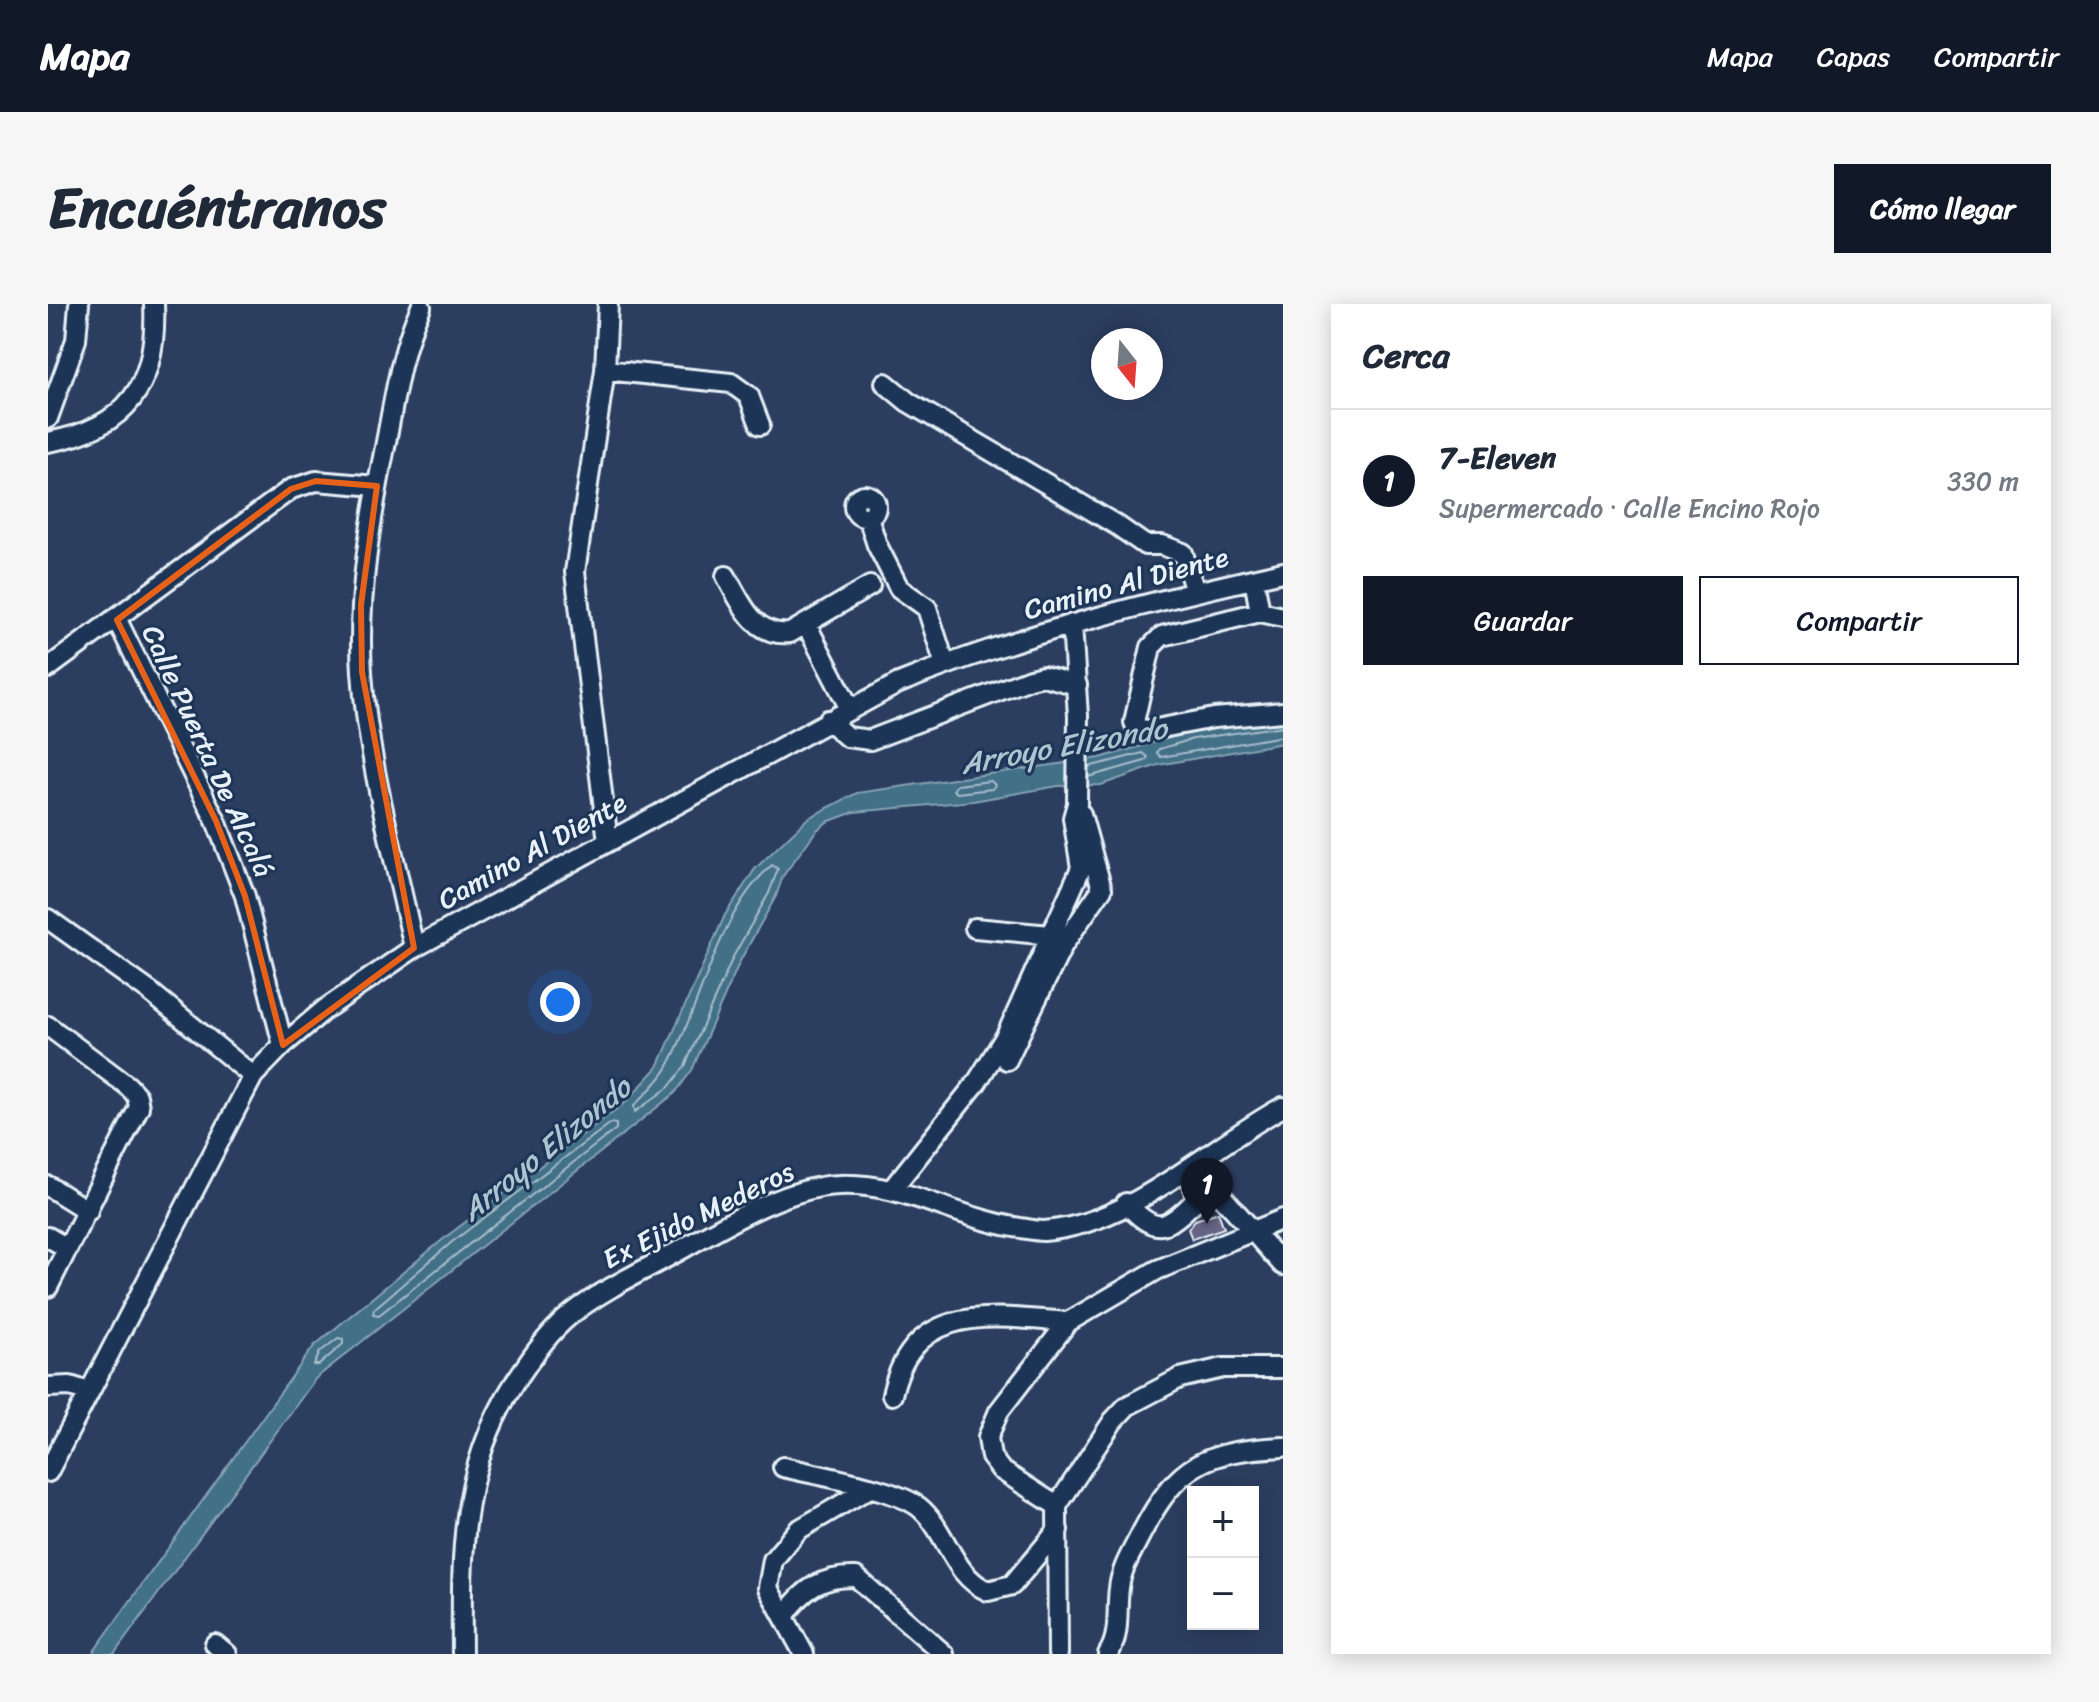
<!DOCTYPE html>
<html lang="es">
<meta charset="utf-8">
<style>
:root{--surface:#fff;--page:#f6f6f7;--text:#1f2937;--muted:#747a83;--line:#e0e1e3;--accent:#111827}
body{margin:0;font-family:Sriracha,sans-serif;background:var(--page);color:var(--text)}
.controls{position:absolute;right:24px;bottom:24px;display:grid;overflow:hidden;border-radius:0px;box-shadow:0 4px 20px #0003}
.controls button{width:72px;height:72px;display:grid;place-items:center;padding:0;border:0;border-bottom:2px solid var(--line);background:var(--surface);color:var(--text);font:40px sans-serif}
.compass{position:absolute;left:1043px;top:24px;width:72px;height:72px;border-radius:50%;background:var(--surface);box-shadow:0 4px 20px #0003;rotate:163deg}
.you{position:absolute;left:512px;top:698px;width:28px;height:28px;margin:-20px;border:6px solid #fff;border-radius:50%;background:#1a73e8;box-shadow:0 0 0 12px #1a73e833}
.badge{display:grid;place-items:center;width:52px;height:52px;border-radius:50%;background:var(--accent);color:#fff;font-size:26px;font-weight:700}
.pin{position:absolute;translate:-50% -66px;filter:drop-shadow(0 2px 4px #0008)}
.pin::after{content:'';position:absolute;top:42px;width:28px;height:24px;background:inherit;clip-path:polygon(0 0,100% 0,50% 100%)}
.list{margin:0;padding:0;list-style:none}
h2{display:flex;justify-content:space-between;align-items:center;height:104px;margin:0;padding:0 32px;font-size:34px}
h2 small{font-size:26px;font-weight:400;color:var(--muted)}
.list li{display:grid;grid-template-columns:52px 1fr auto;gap:24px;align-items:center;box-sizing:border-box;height:144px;padding:0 32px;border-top:2px solid var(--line)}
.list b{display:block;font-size:30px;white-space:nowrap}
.list p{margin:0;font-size:26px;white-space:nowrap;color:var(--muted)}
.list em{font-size:26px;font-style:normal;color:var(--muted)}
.actions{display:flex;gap:16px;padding:24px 32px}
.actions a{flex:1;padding:18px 0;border:2px solid var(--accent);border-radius:0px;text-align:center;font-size:28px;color:var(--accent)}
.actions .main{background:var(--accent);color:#fff}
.map{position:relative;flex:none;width:1235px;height:1350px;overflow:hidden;border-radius:0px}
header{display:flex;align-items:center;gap:48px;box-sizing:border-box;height:112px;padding:0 40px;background:var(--accent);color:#fff}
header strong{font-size:38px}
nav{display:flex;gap:44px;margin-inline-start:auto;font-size:28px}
.intro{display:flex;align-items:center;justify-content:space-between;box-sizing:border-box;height:192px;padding:0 48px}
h1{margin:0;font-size:56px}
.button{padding:20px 36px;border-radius:0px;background:var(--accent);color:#fff;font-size:28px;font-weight:700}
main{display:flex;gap:48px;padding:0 48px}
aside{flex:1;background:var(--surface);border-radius:0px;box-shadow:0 4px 20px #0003}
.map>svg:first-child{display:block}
.water{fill:#436f87;stroke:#85a3b4;stroke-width:2}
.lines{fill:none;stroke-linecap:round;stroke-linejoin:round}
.shore{stroke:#a6bdcb;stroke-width:2}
.building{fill:#666484;stroke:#e8f1f8;stroke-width:2}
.minor-casing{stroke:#e8f1f8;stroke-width:24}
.minor{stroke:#1d3557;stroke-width:18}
.marked{fill:none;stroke:#e86118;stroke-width:6;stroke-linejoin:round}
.labels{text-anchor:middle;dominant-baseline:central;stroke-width:6;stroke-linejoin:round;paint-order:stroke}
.street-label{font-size:28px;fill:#e8f1f8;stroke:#1d3557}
.water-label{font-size:30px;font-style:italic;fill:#aec4d0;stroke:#1d3557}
</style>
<header>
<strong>Mapa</strong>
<nav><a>Mapa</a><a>Capas</a><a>Compartir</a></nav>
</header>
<div class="intro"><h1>Encuéntranos</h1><a class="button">Cómo llegar</a></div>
<main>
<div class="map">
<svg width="1235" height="1350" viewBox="0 0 1235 1350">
<rect width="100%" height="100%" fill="#2c3e60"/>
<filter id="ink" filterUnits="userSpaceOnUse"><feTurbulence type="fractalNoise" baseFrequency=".0125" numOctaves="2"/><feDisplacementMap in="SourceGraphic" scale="16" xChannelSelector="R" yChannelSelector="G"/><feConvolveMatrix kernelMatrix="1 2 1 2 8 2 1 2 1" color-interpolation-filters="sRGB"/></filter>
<g filter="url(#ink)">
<path class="water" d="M1235,414V439L1110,461L1053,481L1010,482L925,497L806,508L779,518L768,527L735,572L728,592L692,657L644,766L627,789L268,1074L66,1350H44L266,1042L399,932L578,798L610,763L677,611L707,565L760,514L809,489L1052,454L1143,428Z"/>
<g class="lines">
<path class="shore" d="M1235,422L1145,435L1111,445L1109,449L1113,453L1235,432
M1040,473L1097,457L1100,453L1095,449L1040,463
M943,477L947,481L944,485L909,489L905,486L909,481Z
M724,561L730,565L721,589L685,653L637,762L621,783L587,808L586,802C597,790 611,778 619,764C654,701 669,609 724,561Z
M563,819L568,820V825L331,1011L325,1010L326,1005L404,938Z
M290,1034L295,1035V1040L271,1061H266L272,1048Z"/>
</g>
<path class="building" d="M1170,908L1176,924L1144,935L1140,925L1147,916Z"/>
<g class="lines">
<g class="minor-casing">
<path id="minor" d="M557,66L683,79L701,92L712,121
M837,79L860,98L1070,222L1097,241H1114L1135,249L1147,288
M0,114L28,36L31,0
M0,138C80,124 110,80 106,0
M806 202a11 11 0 1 1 22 0a11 11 0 1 1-22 0Z
M820,213L829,241L851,284L879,304L897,361
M678,272C693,299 706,333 742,329L822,282
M1206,275L1212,308L1114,332L1103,343L1086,418L1089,425L1103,426L1166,414L1235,408
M1212,308L1235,313
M69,316L168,517L197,592L235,741
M758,320L802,405
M0,364L243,185L268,177L329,182
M780,416L799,433L822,436L982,375L995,372L1029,381
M560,538L527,268L557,66L560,0
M0,615L101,687L205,772
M927,624L1003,631L1010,637
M366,644C347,553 320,461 314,368C309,292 323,213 338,138C347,91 353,46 373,3
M0,722L80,782L89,792L91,803L0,983
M959,756L1015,641L1054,585L1033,510
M1145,864C1179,894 1204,928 1235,961
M0,882L40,907
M844,885L929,778L959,730L1033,564L1025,514L1029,500L1030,412L1024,320
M1078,899C1107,930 1116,928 1147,897L1145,864
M0,933L19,944
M0,1083L22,1082L41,1088
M844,1091C865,996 946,1013 1020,1018
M735,1163C768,1171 846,1184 871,1203C900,1227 903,1271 940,1287L964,1281L1010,1226
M0,1168L205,772L235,741L276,706L366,644L851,379C975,329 1105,297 1235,268
M1009,1202L953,1166L943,1153L940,1133L951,1107L1020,1018L1109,966L1235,915
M737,1311C756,1284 775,1272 808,1273L896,1350
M167,1340L179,1350
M414,1350C413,1242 412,1153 478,1062C491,1043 507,1022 526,1008C559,983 599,965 636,944C678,920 742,882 791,881C853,878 906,913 966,923C975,924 986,927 996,927C1085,920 1160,843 1235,803
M756,1350L720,1284L725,1256L750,1226L820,1185
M1010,1350L1009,1202L1065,1117L1079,1102L1132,1074L1175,1064H1235
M1060,1350C1073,1331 1068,1306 1071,1284C1073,1265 1085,1246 1094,1228C1130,1159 1158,1147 1235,1143"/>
</g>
<use href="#minor" class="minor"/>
</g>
</g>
<path class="marked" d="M268,177L329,182L313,301L314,368L366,644L235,741L197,592L168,517L69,316L243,185Z"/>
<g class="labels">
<g class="street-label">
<text transform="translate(1078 279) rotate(-15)">Camino Al Diente</text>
<text transform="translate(160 447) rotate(65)">Calle Puerta De Alcalá</text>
<text transform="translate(484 547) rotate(-29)">Camino Al Diente</text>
<text transform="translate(650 911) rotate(-26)">Ex Ejido Mederos</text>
</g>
<g class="water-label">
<text transform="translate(1016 442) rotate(-10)">Arroyo Elizondo</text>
<text transform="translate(498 845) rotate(-39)">Arroyo Elizondo</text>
</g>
</g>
</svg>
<div class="controls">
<button>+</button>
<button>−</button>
</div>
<svg class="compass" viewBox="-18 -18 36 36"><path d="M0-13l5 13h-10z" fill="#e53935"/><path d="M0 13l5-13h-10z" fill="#747a83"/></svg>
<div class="you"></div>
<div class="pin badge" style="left:1159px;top:920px">1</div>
</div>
<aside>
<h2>Cerca<small></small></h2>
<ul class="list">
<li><span class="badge">1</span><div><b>7-Eleven</b><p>Supermercado · Calle Encino Rojo</p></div><em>330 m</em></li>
</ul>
<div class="actions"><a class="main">Guardar</a><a>Compartir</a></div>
</aside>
</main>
